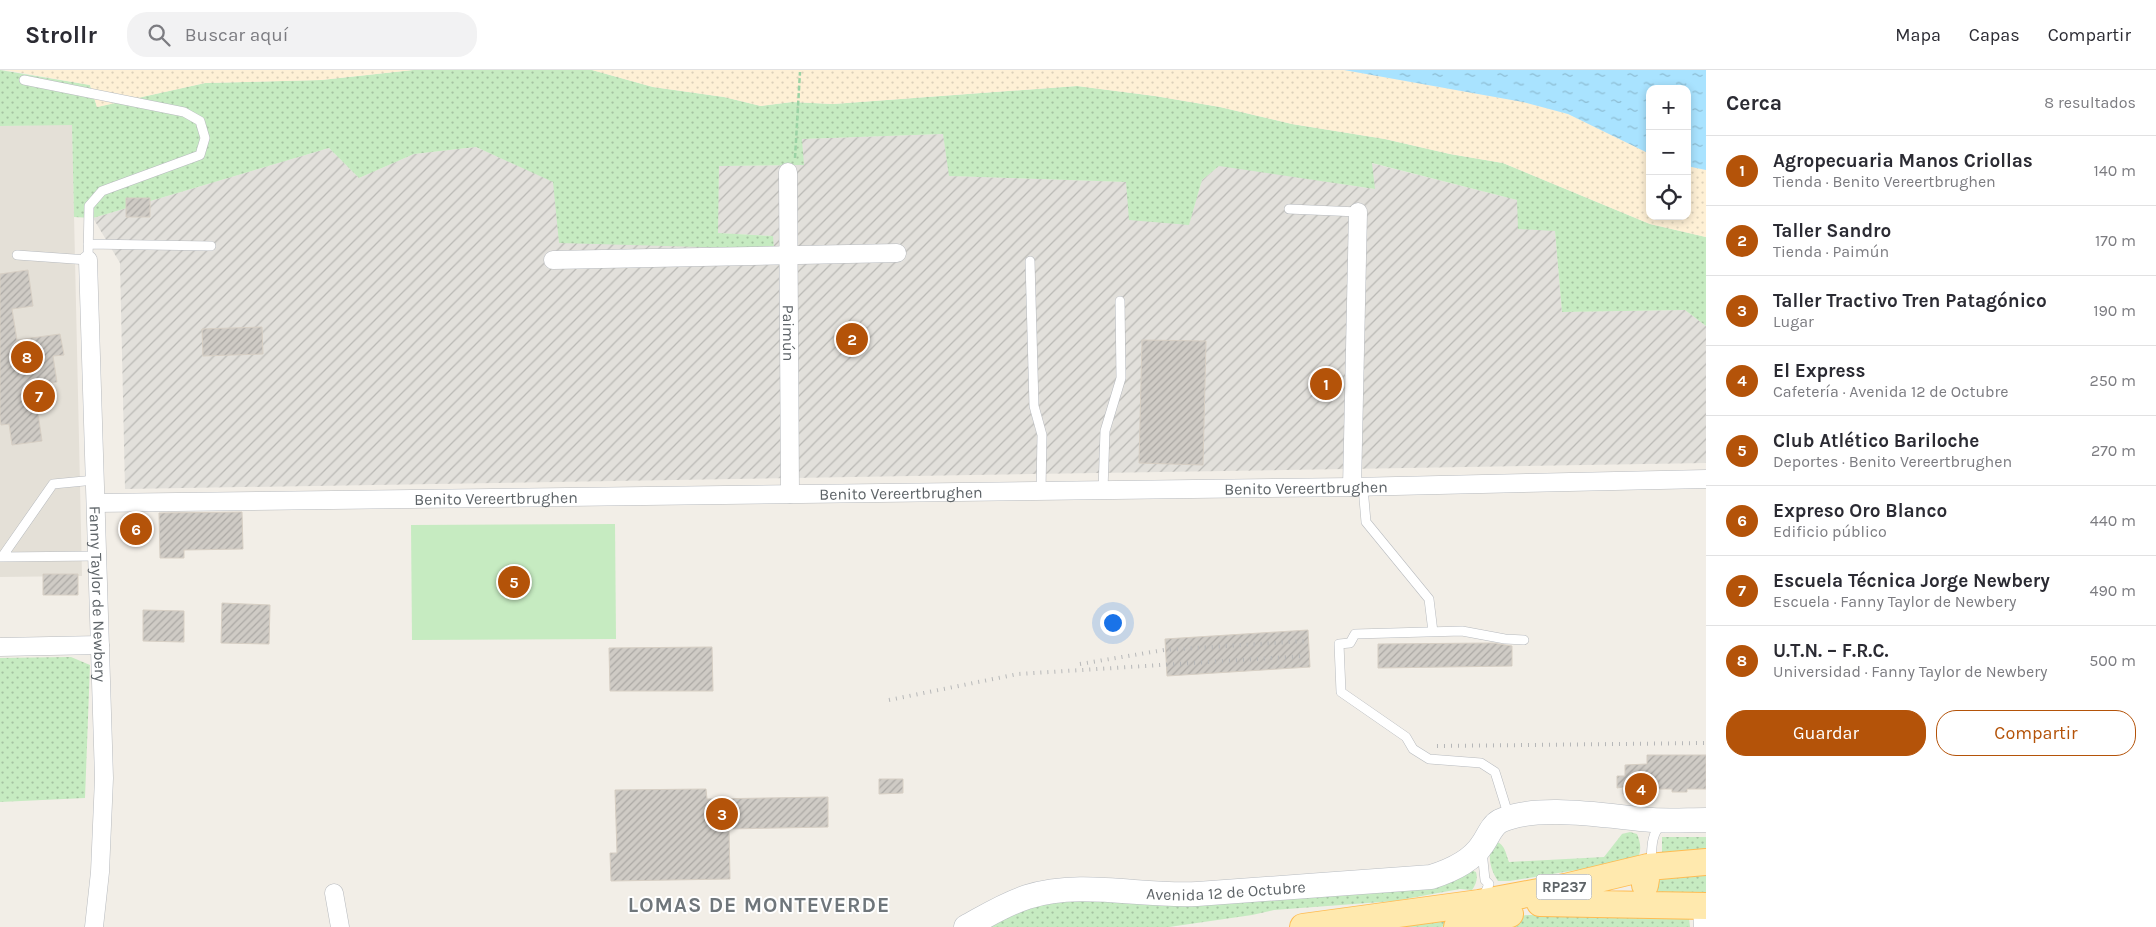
<!DOCTYPE html>
<html lang="es">
<meta charset="utf-8">
<style>
:root{--surface:#fff;--page:#f2f2f3;--text:#2b2b33;--muted:#7c7c81;--line:#e1e1e2;--accent:#b45309}
body{margin:0;font-family:Karla,sans-serif;background:var(--page);color:var(--text)}
.controls{position:absolute;right:15px;top:15px;display:grid;overflow:hidden;border-radius:10px;box-shadow:0 2px 8px #0003}
.controls button{width:45px;height:45px;display:grid;place-items:center;padding:0;border:0;border-bottom:1px solid var(--line);background:var(--surface);color:var(--text);font:25px sans-serif}
.you{position:absolute;left:1112px;top:552px;width:18px;height:18px;margin:-12px;border:4px solid #fff;border-radius:50%;background:#1a73e8;box-shadow:0 0 0 8px #1a73e833}
.badge{display:grid;place-items:center;width:32px;height:32px;border-radius:50%;background:var(--accent);color:#fff;font-size:16px;font-weight:700}
.pin{position:absolute;translate:-50% -50%;border:2px solid #fff;box-shadow:0 1px 5px #0006}
.list{margin:0;padding:0;list-style:none}
h2{display:flex;justify-content:space-between;align-items:center;height:65px;margin:0;padding:0 20px;font-size:21px}
h2 small{font-size:16px;font-weight:400;color:var(--muted)}
.list li{display:grid;grid-template-columns:32px 1fr auto;gap:15px;align-items:center;box-sizing:border-box;height:70px;padding:0 20px;border-top:1px solid var(--line)}
.list b{display:block;font-size:19px;white-space:nowrap}
.list p{margin:0;font-size:16px;white-space:nowrap;color:var(--muted)}
.list em{font-size:16px;font-style:normal;color:var(--muted)}
.actions{display:flex;gap:10px;padding:15px 20px}
.actions a{flex:1;padding:11px 0;border:1px solid var(--accent);border-radius:20px;text-align:center;font-size:18px;color:var(--accent)}
.actions .main{background:var(--accent);color:#fff}
.icon{flex:none;width:28px;height:28px;fill:none;stroke:currentColor;stroke-width:2;stroke-linecap:round;stroke-linejoin:round}
.map{position:relative;flex:none;width:1706px;height:857px;overflow:hidden}
header{display:flex;align-items:center;gap:30px;box-sizing:border-box;height:70px;padding:0 25px;background:var(--surface);border-bottom:1px solid var(--line)}
header strong{font-size:24px}
nav{display:flex;gap:28px;margin-inline-start:auto;font-size:18px}
.search{width:350px;height:45px;background:var(--page);display:flex;align-items:center;gap:12px;box-sizing:border-box;padding:0 18px;border-radius:20px;color:var(--muted);font-size:19px}
main{display:flex}
aside{flex:1;background:var(--surface)}
.map>svg:first-child{display:block}
.industrial{fill:url(#industrial-furrows)}
.education{fill:#e4e0d7}
.grass{fill:url(#grass-dots)}
.sand{fill:url(#sand-dots)}
.pitch{fill:#c6ebc1}
.water{fill:url(#water-ripples)}
.building{fill:url(#building-hatch);stroke:#d7cfc4}
.lines{fill:none;stroke-linecap:round;stroke-linejoin:round}
.lane-casing{stroke:#b7babe;stroke-width:10}
.street-casing{stroke:#b7babe;stroke-width:19}
.secondary-casing{stroke:#b8bcc1;stroke-width:25}
.primary-casing{stroke:#ffbc52;stroke-width:28}
.path{stroke:#9cd3a5;stroke-width:2.5;stroke-dasharray:5 2.5;stroke-linecap:butt}
.lane{stroke:#fff;stroke-width:9}
.street{stroke:#fff;stroke-width:18}
.secondary{stroke:#fff;stroke-width:24}
.primary{stroke:#ffe9ae;stroke-width:26}
.rail{stroke:#b6b7b8;stroke-width:4;stroke-dasharray:1 6;stroke-linecap:butt}
.labels{text-anchor:middle;dominant-baseline:central;stroke-width:4;stroke-linejoin:round;paint-order:stroke}
.shield{fill:#fff;stroke:#8e9295;stroke-width:1}
.shield-label{font-size:15px;font-weight:bold;fill:#5e6468}
.street-label{font-size:16px;fill:#5e6468;stroke:#fff}
.district-label{font-size:21px;font-weight:bold;letter-spacing:1px;fill:#6f767b;stroke:#fff}
</style>
<header>
<strong>Strollr</strong>
<div class="search"><svg class="icon" aria-label="search" viewBox="0 0 24 24"><circle cx="10" cy="10" r="6"/><path d="M15 15l6 6"/></svg>Buscar aquí</div>
<nav><a>Mapa</a><a>Capas</a><a>Compartir</a></nav>
</header>
<main>
<div class="map">
<svg width="1706" height="857" viewBox="0 0 1706 857">
<defs>
<pattern id="industrial-furrows" width="10" height="10" patternUnits="userSpaceOnUse" patternTransform="scale(1.25)"><rect width="10" height="10" fill="#e2e0db"/><path d="M-1 1l2-2M0 10L10 0M9 11l2-2" fill="none" stroke="#bab9b5"/></pattern>
<pattern id="grass-dots" width="8" height="8" patternUnits="userSpaceOnUse" patternTransform="scale(1.25)"><rect width="8" height="8" fill="#c6ebc1"/><path d="M2 2h.1M6 6h.1" fill="none" stroke="#a4c2a1" stroke-width="1.8" stroke-linecap="round"/></pattern>
<pattern id="sand-dots" width="8" height="8" patternUnits="userSpaceOnUse" patternTransform="scale(1.25)"><rect width="8" height="8" fill="#fef0d5"/><path d="M2 2h.1M6 6h.1" fill="none" stroke="#dcd0ba" stroke-width="1.8" stroke-linecap="round"/></pattern>
<pattern id="water-ripples" width="26" height="14" patternUnits="userSpaceOnUse" patternTransform="scale(1.25)"><rect width="26" height="14" fill="#a9e3ff"/><path d="M2 4q2-2 4 0t4 0M15 11q2-2 4 0t4 0" fill="none" stroke="#8dbcd2"/></pattern>
<pattern id="building-hatch" width="6" height="6" patternUnits="userSpaceOnUse" patternTransform="scale(1.25)"><rect width="6" height="6" fill="#cfcbc5"/><path d="M-1 1l2-2M0 6l6-6M5 7l2-2" fill="none" stroke="#aba8a4"/></pattern>
</defs>
<rect width="100%" height="100%" fill="#f2eee7"/>
<path class="industrial" d="M943,64L950,106L1126,112L1189,154L1202,110L1220,95L1374,119L1371,93L1517,130L1555,161L1562,242L1685,240L1706,256V393L125,419L120,193L93,148L329,78L359,108L414,84L476,77L554,112L559,173L773,166L717,163L719,96L803,95L802,69Z"/>
<path class="education" d="M72,54L82,506L0,507V56Z"/>
<path class="grass" d="M0,0L90,15L97,37L205,13L321,10L413,0H592L653,17L724,27L761,36L792,32L833,34L1077,16L1155,26L1220,37L1292,54L1385,69L1450,84L1503,93L1650,154L1706,167V256L1685,240L1562,242L1555,161L1518,159L1517,130L1372,93L1375,119L1219,96L1202,110L1189,155L1129,150L1126,112L949,106L943,64L802,69L804,95L719,96L718,163L773,166L774,179L559,173L553,112L476,77L414,84L359,108L329,78L93,148L74,147L72,55L0,56Z
M71,587L90,595L85,728L0,732V588Z
M1630,762L1637,764C1641,773 1642,783 1636,790L1510,811H1498C1489,798 1488,785 1492,770C1505,773 1505,781 1509,792L1604,787L1622,764Z
M1662,767H1706V782L1662,783Z
M1471,800L1476,802C1478,808 1476,815 1472,820L1460,819L1394,831L1274,840L1252,845L1169,857H978L1021,835Z
M1706,803V826L1659,824L1656,816L1658,808Z
M1529,845L1689,848L1690,857H1474L1514,846Z
M1471,848L1441,857H1392Z"/>
<path class="sand" d="M5,0H413L321,10L205,13L97,37L90,15Z
M592,0H1344L1523,32L1568,44L1650,84V146H1687V96L1706,100V167L1650,154L1503,93L1450,84L1385,69L1292,54L1220,37L1155,26L1077,16L833,34L792,32L761,36L724,27L653,17Z"/>
<path class="pitch" d="M615,454L616,569L412,570L411,455Z"/>
<path class="water" d="M1344,0H1706V100L1687,96V19H1650V84L1568,44L1523,32Z"/>
<path class="building" d="M126,128H150V147H126Z
M28,200L33,236L12,239L17,270L60,264L64,285L53,286L57,312L34,316L42,371L12,375L9,354L1,355L0,347V204Z
M262,257L263,284L203,286L202,259Z
M1142,270L1206,271L1203,395L1139,393Z
M242,442L243,479L184,480V488H160L159,443Z
M43,504H78V525H43Z
M222,533L270,535L269,574L221,573Z
M143,540L184,541V572L143,571Z
M1308,560L1310,597L1167,606L1165,569Z
M1493,573L1512,576V596L1378,598V574Z
M712,577L713,621H610L609,578Z
M1647,685H1706V719H1687V722H1672V719H1640V724H1623V717L1617,718V706H1625V695L1647,694Z
M879,709H903V723L879,724Z
M706,719L707,729L828,727V757L729,759L730,809L611,811L610,783H617L615,720Z"/>
<g class="lines">
<g class="lane-casing">
<path id="lane" d="M1289,139L1358,142
M88,174L211,176
M17,185L88,190L89,136L102,121L200,85L205,68L200,51L184,42L24,10
M1030,191L1034,336L1042,365L1041,421
M1363,417L1366,452L1429,529L1433,562
M1103,420L1105,361L1121,308L1120,231
M0,487L97,486
M2,487L53,414L95,410
M1509,747L1495,702L1481,693L1429,689L1413,679L1406,667L1341,622L1339,574L1350,573L1355,564L1462,561L1505,569L1524,570
M1482,781L1485,810L1489,814L1483,828
M1651,795C1652,781 1650,764 1662,754"/>
</g>
<g class="street-casing">
<g id="street">
<path id="s1" d="M788,102L790,424"/>
<path id="s2" d="M88,190L104,708L100,802L94,857"/>
<path d="M553,190L897,183"/>
<path d="M1352,417L1358,142"/>
<path id="s3" d="M96,433L1352,417L1706,409"/>
<path d="M0,577L100,575"/>
<path d="M334,823L340,857"/>
<path d="M1702,836L1703,857"/>
</g>
</g>
<g class="secondary-casing">
<g id="secondary">
<path id="s4" d="M966,857C986,846 1005,834 1027,827C1082,810 1141,827 1197,824C1275,819 1353,812 1431,807C1450,801 1471,792 1482,775C1488,767 1491,756 1500,751C1538,733 1611,747 1652,750C1670,751 1688,750 1706,750"/>
</g>
</g>
<g class="primary-casing">
<path id="primary" d="M1645,815L1648,797L1706,792
M1540,833L1706,836
M1303,857L1479,833L1565,817L1648,797
M1457,857L1510,844"/>
</g>
<path class="path" d="M795,88L800,2"/>
<use href="#lane" class="lane"/>
<use href="#street" class="street"/>
<use href="#secondary" class="secondary"/>
<use href="#primary" class="primary"/>
<path class="rail" d="M1080,594L1164,580L1305,571
M889,630L1018,604L1304,586
M1437,676L1706,673"/>
</g>
<g class="labels">
<rect class="shield" x="1536.5" y="804.5" width="55" height="25" rx="4"/>
<g class="shield-label">
<text x="1564" y="817">RP237</text>
</g>
<g class="street-label">
<text stroke="none"><textPath href="#s1" startOffset="161">Paimún</textPath></text>
<text stroke="none"><textPath href="#s3" startOffset="1210">Benito Vereertbrughen</textPath></text>
<text stroke="none"><textPath href="#s3" startOffset="805">Benito Vereertbrughen</textPath></text>
<text stroke="none"><textPath href="#s3" startOffset="400">Benito Vereertbrughen</textPath></text>
<text stroke="none"><textPath href="#s2" startOffset="334">Fanny Taylor de Newbery</textPath></text>
<text stroke="none"><textPath href="#s4" startOffset="268">Avenida 12 de Octubre</textPath></text>
</g>
<g class="district-label">
<text x="759" y="835">LOMAS DE MONTEVERDE</text>
</g>
</g>
</svg>
<div class="controls">
<button>+</button>
<button>−</button>
<button><svg class="icon" aria-label="locate" viewBox="0 0 24 24"><circle cx="12" cy="12" r="6"/><path d="M12 2v4M12 18v4M2 12h4M18 12h4"/></svg></button>
</div>
<div class="you"></div>
<div class="pin badge" style="left:1326px;top:314px">1</div>
<div class="pin badge" style="left:852px;top:269px">2</div>
<div class="pin badge" style="left:722px;top:744px">3</div>
<div class="pin badge" style="left:1641px;top:719px">4</div>
<div class="pin badge" style="left:514px;top:512px">5</div>
<div class="pin badge" style="left:136px;top:459px">6</div>
<div class="pin badge" style="left:39px;top:326px">7</div>
<div class="pin badge" style="left:27px;top:287px">8</div>
</div>
<aside>
<h2>Cerca<small>8 resultados</small></h2>
<ul class="list">
<li><span class="badge">1</span><div><b>Agropecuaria Manos Criollas</b><p>Tienda · Benito Vereertbrughen</p></div><em>140 m</em></li>
<li><span class="badge">2</span><div><b>Taller Sandro</b><p>Tienda · Paimún</p></div><em>170 m</em></li>
<li><span class="badge">3</span><div><b>Taller Tractivo Tren Patagónico</b><p>Lugar</p></div><em>190 m</em></li>
<li><span class="badge">4</span><div><b>El Express</b><p>Cafetería · Avenida 12 de Octubre</p></div><em>250 m</em></li>
<li><span class="badge">5</span><div><b>Club Atlético Bariloche</b><p>Deportes · Benito Vereertbrughen</p></div><em>270 m</em></li>
<li><span class="badge">6</span><div><b>Expreso Oro Blanco</b><p>Edificio público</p></div><em>440 m</em></li>
<li><span class="badge">7</span><div><b>Escuela Técnica Jorge Newbery</b><p>Escuela · Fanny Taylor de Newbery</p></div><em>490 m</em></li>
<li><span class="badge">8</span><div><b>U.T.N. – F.R.C.</b><p>Universidad · Fanny Taylor de Newbery</p></div><em>500 m</em></li>
</ul>
<div class="actions"><a class="main">Guardar</a><a>Compartir</a></div>
</aside>
</main>
